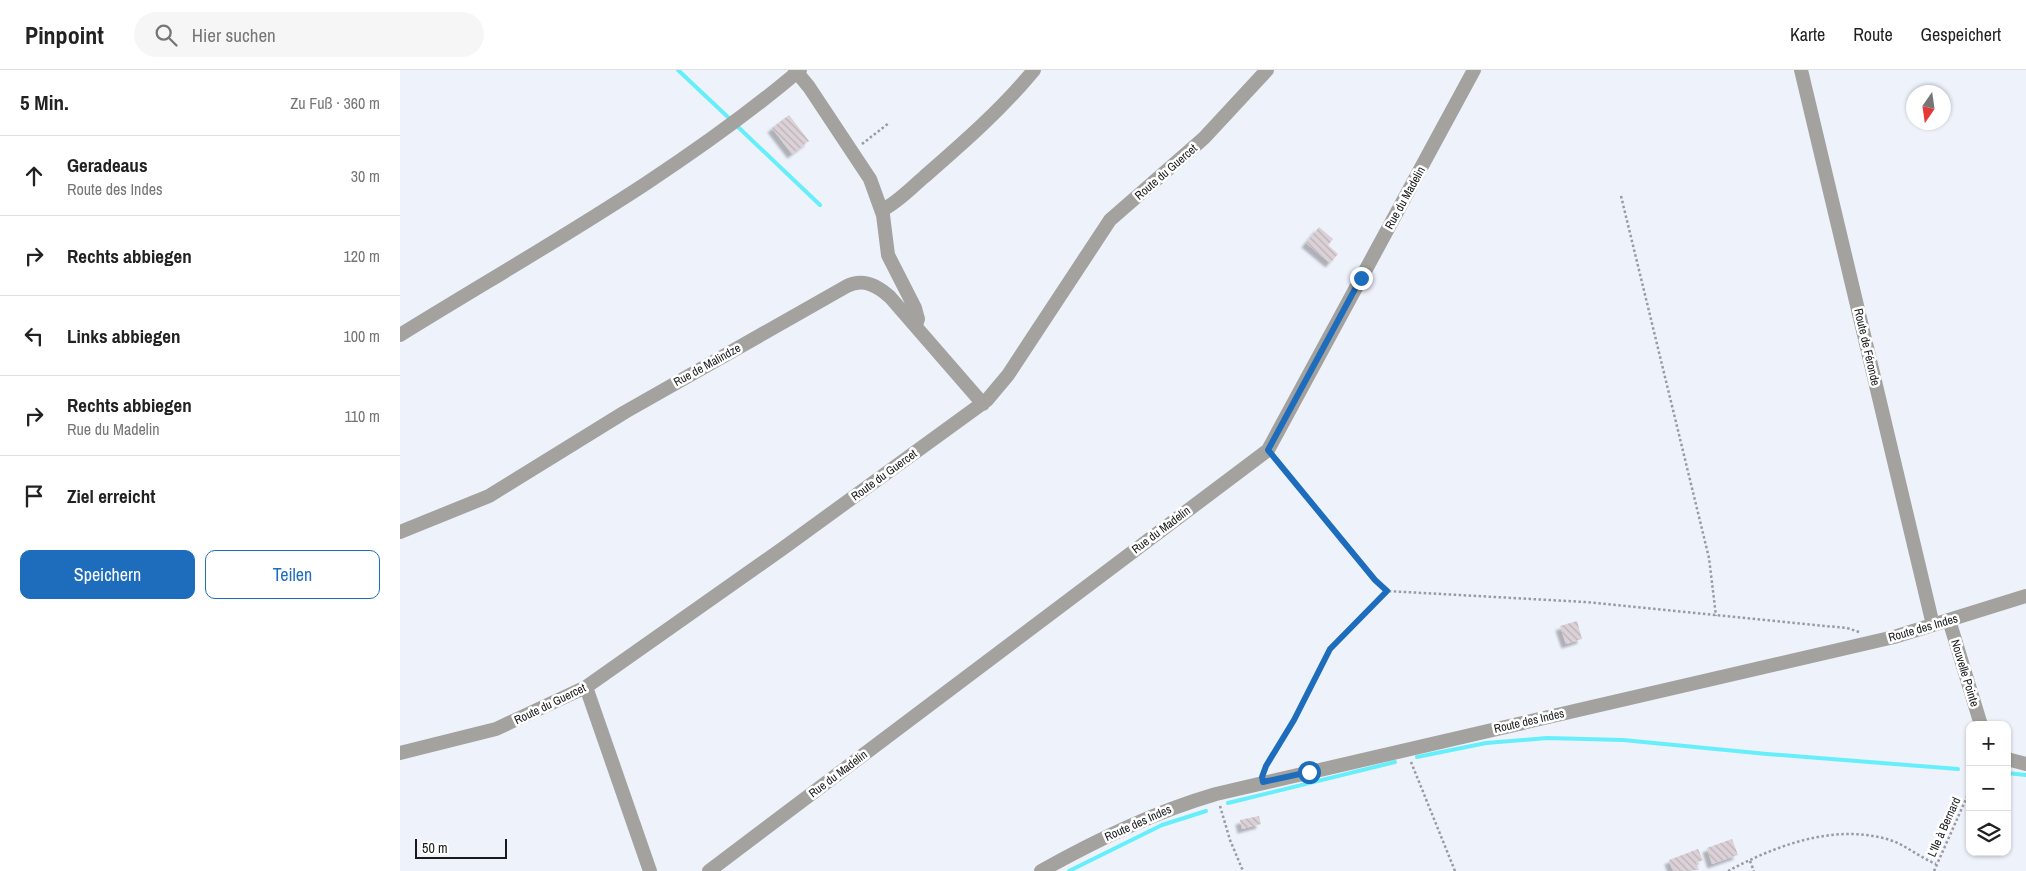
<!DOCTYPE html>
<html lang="de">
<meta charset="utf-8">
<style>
:root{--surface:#fff;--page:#f6f6f6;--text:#222;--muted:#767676;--line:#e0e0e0;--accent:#1d6dbc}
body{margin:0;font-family:"Archivo Narrow",sans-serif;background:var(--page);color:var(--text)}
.controls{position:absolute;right:15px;bottom:15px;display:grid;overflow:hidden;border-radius:10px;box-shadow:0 1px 4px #0004}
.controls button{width:45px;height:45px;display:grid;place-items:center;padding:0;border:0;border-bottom:1px solid var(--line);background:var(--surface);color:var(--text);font:25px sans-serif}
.compass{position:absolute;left:1506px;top:15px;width:45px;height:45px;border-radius:50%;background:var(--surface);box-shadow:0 1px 4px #0004;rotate:193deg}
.scale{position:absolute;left:15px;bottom:12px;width:92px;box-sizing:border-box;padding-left:5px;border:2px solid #18191c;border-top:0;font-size:14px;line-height:18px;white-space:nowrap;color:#18191c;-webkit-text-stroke:4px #fff;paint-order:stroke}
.stop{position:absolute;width:15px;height:15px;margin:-11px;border:4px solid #1d6dbc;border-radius:50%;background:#fff}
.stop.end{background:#1d6dbc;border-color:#fff;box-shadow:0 1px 5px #0008}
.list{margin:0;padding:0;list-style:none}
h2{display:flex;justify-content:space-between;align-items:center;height:65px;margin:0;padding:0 20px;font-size:21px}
h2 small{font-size:16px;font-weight:400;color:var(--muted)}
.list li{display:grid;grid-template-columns:32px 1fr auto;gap:15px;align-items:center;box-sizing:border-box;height:80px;padding:0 20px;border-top:1px solid var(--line)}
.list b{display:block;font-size:19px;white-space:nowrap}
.list p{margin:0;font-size:16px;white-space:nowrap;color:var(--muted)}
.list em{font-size:16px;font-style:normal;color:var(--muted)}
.actions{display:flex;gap:10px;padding:15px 20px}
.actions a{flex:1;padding:11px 0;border:1px solid var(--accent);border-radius:10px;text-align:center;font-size:18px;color:var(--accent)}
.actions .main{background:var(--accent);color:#fff}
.icon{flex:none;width:28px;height:28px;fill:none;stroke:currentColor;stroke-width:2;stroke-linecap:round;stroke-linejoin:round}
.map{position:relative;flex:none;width:1626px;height:801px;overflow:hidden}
header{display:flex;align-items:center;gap:30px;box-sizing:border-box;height:70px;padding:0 25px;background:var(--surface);border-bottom:1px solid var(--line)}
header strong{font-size:24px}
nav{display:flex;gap:28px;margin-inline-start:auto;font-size:18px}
.search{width:350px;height:45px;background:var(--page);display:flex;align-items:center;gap:12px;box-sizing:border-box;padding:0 18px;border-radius:28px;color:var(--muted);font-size:19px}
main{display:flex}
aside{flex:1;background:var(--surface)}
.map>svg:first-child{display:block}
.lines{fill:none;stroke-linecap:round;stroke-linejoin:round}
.stream{stroke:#66effa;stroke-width:4}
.building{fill:url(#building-back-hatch);filter:url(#shadow)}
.path{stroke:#989ba2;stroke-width:2.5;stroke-dasharray:2.5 2.5;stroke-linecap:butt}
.minor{stroke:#a3a29e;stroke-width:14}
.route{stroke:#1d6dbc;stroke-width:6}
.labels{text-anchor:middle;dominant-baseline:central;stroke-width:5;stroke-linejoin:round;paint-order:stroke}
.street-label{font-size:12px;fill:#18191c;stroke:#fff}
</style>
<header>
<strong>Pinpoint</strong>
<div class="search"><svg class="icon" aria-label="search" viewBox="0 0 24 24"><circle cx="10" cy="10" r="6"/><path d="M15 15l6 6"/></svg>Hier suchen</div>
<nav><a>Karte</a><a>Route</a><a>Gespeichert</a></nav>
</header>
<main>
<aside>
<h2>5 Min.<small>Zu Fuß · 360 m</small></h2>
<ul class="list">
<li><svg class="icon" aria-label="ahead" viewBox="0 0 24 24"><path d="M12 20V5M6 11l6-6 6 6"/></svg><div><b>Geradeaus</b><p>Route des Indes</p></div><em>30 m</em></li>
<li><svg class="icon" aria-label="right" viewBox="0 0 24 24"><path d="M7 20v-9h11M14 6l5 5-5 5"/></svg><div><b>Rechts abbiegen</b></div><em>120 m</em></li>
<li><svg class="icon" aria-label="left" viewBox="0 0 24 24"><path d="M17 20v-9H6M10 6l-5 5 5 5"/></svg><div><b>Links abbiegen</b></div><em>100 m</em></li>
<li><svg class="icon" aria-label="right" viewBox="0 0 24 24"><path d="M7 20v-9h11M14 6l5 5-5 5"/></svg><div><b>Rechts abbiegen</b><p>Rue du Madelin</p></div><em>110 m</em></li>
<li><svg class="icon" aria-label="arrive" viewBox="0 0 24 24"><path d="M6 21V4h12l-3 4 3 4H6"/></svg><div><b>Ziel erreicht</b></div></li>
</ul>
<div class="actions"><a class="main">Speichern</a><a>Teilen</a></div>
</aside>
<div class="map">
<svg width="1626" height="801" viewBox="0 0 1626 801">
<defs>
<pattern id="building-back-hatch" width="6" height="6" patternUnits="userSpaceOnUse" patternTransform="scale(1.25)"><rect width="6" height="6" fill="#dbd1d6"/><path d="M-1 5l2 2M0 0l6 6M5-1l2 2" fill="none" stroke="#bbb3b7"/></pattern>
<filter id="shadow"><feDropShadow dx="-4.5" dy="4.5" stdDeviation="1" flood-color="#0004"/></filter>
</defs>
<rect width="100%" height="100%" fill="#eef2fb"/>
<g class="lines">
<path class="stream" d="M278,0L331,50
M336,55L420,135
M1017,687L1086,673L1147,668L1223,670L1367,684L1558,699
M1607,703L1626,705
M828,733L995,692
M669,801L762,755L806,741"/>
</g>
<path class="building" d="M389,45L409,71L392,84L372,58Z
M919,157L933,169L928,175L938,184L930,193L906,173Z
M1177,551L1182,569L1166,574L1160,556Z
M859,746L861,754L842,759L840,750Z
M1332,769L1338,785L1312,794L1307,778Z
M1298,779L1303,790L1296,793L1299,800L1273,801L1269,790Z"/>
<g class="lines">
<path class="path" d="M462,74L489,53
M1221,126L1309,488L1316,546
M875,389L975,510L987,521L1185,532L1415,555L1447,558L1459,562
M1011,692L1055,801
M864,699L894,650L930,579L987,521
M820,736L830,770L843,801
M1350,791L1354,801
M1328,801C1377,775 1437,752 1493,771C1508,777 1521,788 1536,794
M1534,801L1570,720"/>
<path class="minor" d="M395,0L409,17L470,109L483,145L488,185L515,238L518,249L516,255
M1401,0L1533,555
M482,140C497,133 511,118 524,107C563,73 601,40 634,0
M0,265C136,181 278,103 400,0
M0,462L89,426L225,342L447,216C463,208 477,215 490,227L583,334
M1549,550L1581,655
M186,617L250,801
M0,683L96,659L186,617L382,479L587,330L608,305L710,150L804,68L867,0
M1607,689L1626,694
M309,801L868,380L1074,0
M641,801C697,770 754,742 816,724L1494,567L1626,526"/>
</g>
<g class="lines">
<path class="route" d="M909,702L863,712L862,707L866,696L894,650L930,579L987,521L975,510L868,380L961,208"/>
</g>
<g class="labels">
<g class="street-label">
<text transform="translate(766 102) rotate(-41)">Route du Guercet</text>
<text transform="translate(1005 128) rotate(-61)">Rue du Madelin</text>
<text transform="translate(1467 277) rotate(77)">Route de Féronde</text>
<text transform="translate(307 295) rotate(-29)">Rue de Malindze</text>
<text transform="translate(484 405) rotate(-36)">Route du Guercet</text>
<text transform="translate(761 460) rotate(-37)">Rue du Madelin</text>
<text transform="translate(1523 558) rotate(-16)">Route des Indes</text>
<text transform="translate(1565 603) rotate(73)">Nouvelle Pointe</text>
<text transform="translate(150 634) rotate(-26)">Route du Guercet</text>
<text transform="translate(1129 651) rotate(-13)">Route des Indes</text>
<text transform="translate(438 704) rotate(-37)">Rue du Madelin</text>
<text transform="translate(738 753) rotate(-24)">Route des Indes</text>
<text transform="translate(1544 757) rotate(-66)">L'Ile à Bernard</text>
</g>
</g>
</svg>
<div class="controls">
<button>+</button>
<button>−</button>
<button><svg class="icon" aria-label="layers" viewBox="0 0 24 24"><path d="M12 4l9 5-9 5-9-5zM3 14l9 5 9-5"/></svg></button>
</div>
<svg class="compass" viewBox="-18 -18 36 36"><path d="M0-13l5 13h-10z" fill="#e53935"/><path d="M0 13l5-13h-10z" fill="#767676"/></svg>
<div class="scale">50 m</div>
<div class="stop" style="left:909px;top:702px"></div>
<div class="stop end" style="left:961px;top:208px"></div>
</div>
</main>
